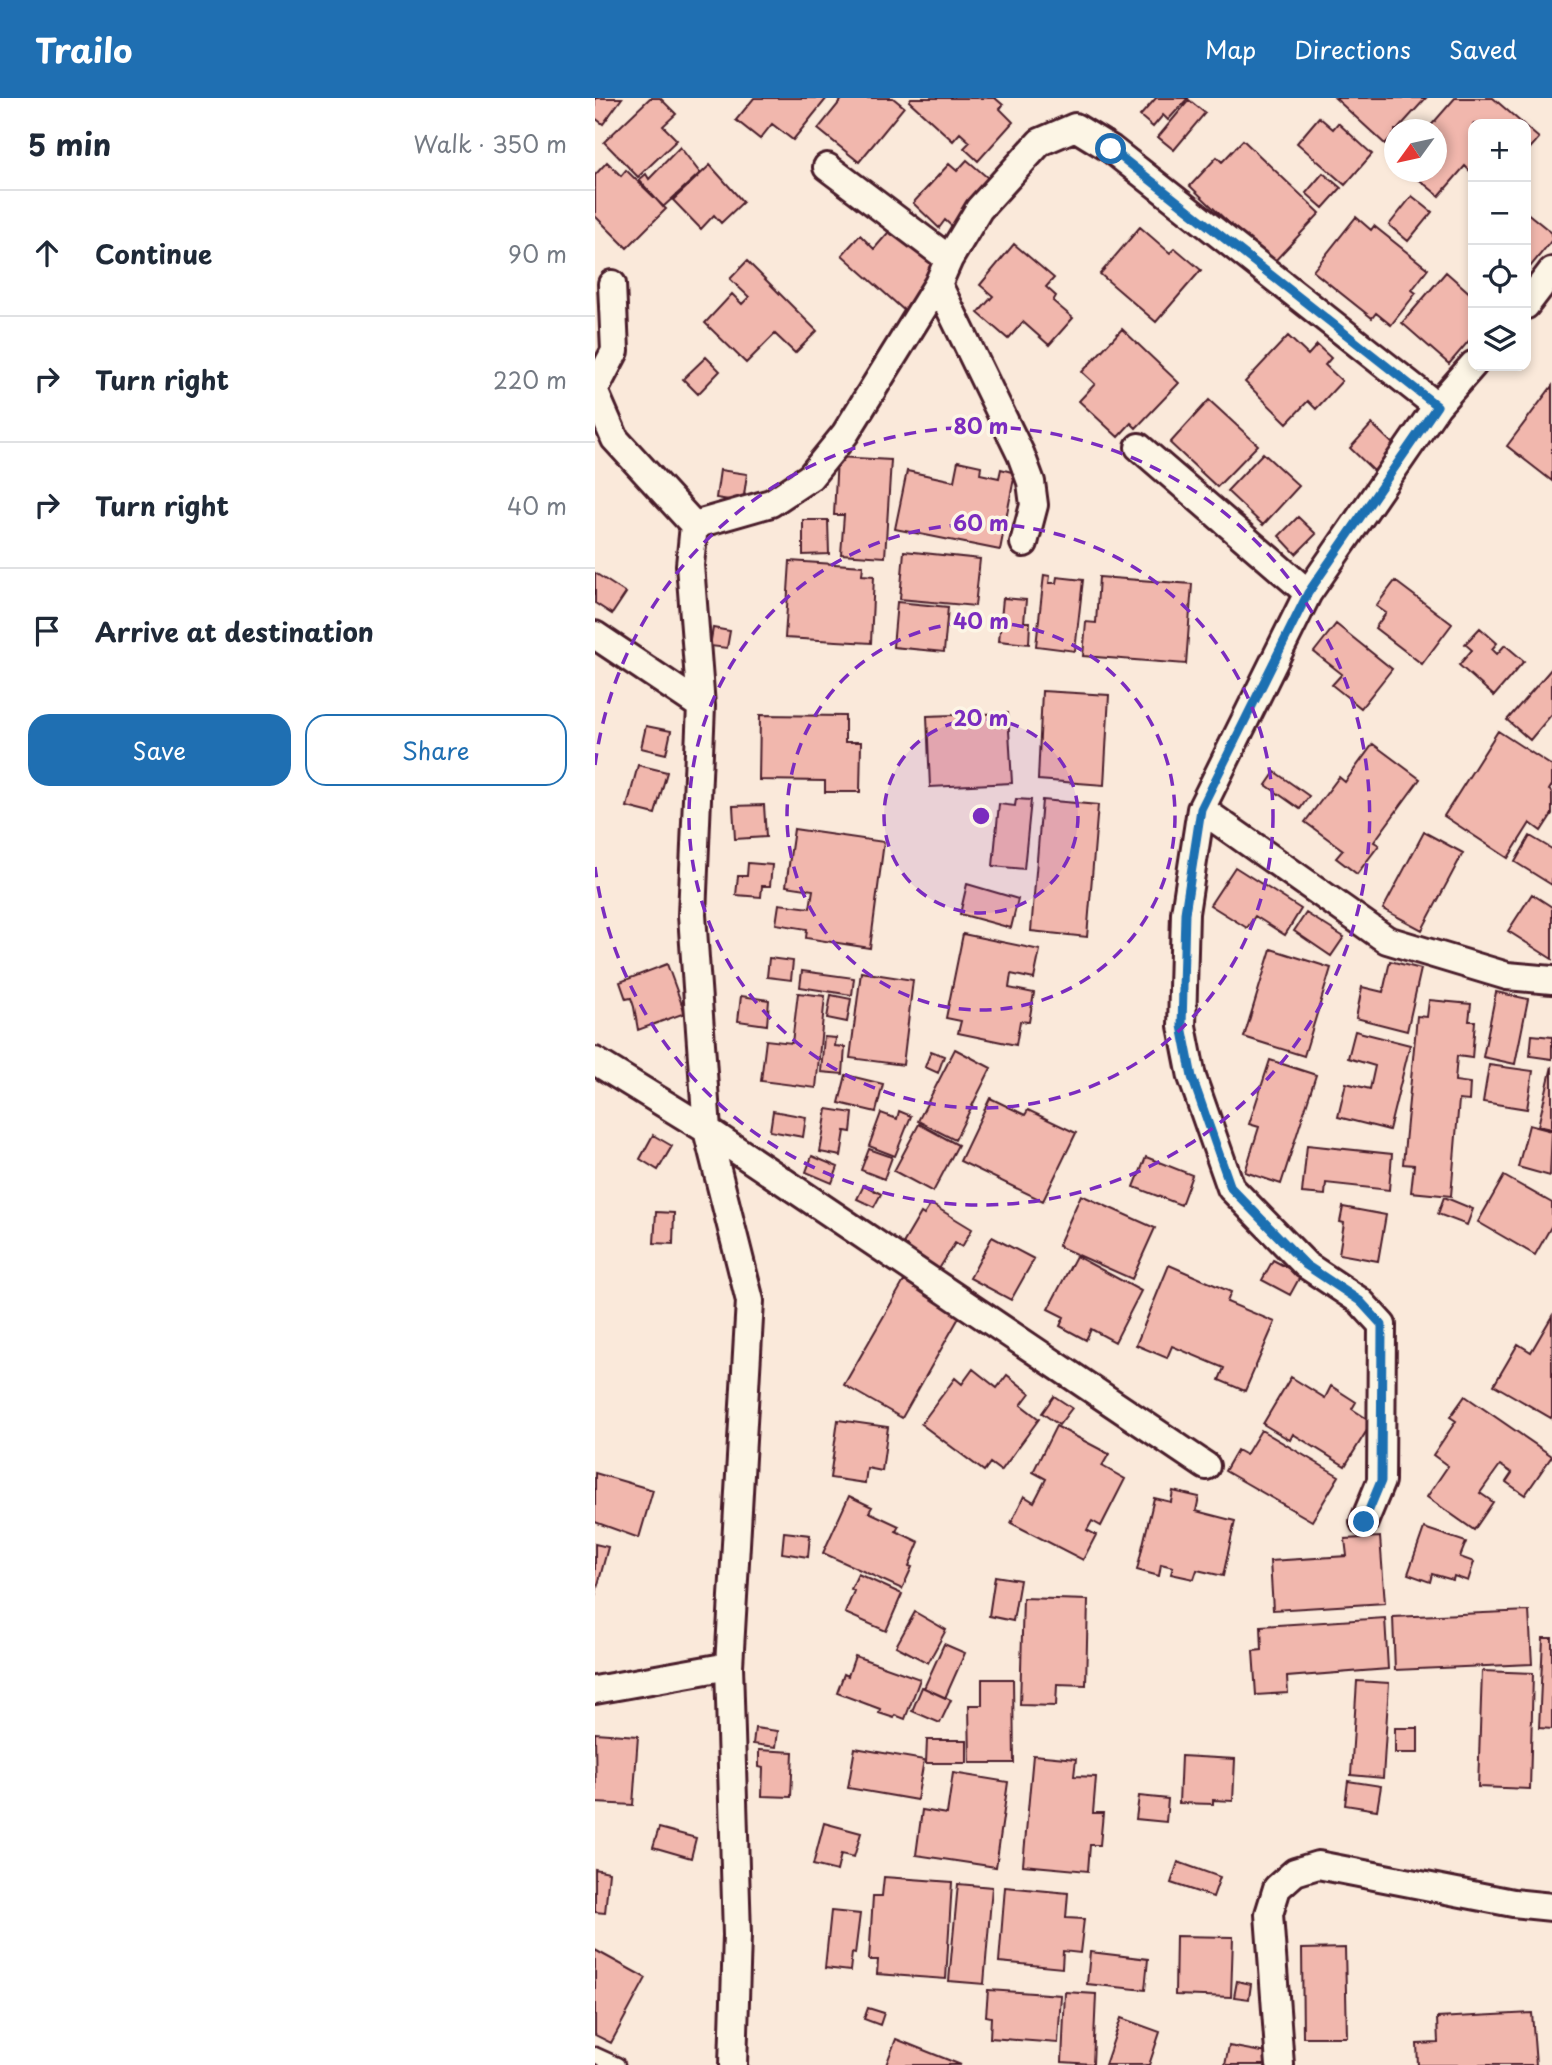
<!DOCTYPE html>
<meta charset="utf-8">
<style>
:root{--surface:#fff;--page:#f6f6f7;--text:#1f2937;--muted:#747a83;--line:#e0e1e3;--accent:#1f6fb2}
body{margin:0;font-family:"Playpen Sans",sans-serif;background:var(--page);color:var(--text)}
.controls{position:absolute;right:21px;top:21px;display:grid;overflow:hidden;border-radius:14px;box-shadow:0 4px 10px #0003}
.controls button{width:63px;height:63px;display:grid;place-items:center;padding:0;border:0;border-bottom:2px solid var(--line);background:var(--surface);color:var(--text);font:35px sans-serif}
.compass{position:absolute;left:789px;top:21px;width:63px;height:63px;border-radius:50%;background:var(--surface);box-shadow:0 4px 10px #0003;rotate:237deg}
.stop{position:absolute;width:21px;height:21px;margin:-16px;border:5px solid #1f6fb2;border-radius:50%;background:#fff}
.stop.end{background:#1f6fb2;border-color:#fff;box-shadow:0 2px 7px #0008}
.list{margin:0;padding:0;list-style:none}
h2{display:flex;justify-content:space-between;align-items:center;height:91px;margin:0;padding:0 28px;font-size:30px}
h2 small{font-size:23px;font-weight:400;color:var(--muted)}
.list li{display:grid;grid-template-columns:46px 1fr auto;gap:21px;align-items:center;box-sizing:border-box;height:126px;padding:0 28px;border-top:2px solid var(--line)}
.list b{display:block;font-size:26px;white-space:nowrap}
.list em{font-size:23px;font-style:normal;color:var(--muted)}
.actions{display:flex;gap:14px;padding:21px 28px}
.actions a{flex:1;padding:16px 0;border:2px solid var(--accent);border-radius:21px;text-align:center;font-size:24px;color:var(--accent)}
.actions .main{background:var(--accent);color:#fff}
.icon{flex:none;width:38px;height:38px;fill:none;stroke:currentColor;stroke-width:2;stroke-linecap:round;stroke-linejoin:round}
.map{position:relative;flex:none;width:957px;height:1967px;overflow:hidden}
header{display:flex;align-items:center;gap:42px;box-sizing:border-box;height:98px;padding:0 35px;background:var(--accent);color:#fff}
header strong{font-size:33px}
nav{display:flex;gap:38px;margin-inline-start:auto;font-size:24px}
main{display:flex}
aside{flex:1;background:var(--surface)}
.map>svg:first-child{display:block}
.building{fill:#f1b7ad;stroke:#4a1f2b;stroke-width:2}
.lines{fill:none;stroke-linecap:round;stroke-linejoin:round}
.service-casing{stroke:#4a1f2b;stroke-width:19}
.minor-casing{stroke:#4a1f2b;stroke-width:32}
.service{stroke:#fcf5e5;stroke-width:14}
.minor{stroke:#fcf5e5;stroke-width:26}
.route{stroke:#1f6fb2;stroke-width:9}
.ring{fill:none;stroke:#7b2cbf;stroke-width:3.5;stroke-dasharray:12 9}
.centre{fill:#7b2cbf;stroke:#fcf5e5;stroke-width:3.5}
.ring-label{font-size:21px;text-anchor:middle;font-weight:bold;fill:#7b2cbf;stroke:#fcf5e5;stroke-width:7;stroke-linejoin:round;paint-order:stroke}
</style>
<header>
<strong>Trailo</strong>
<nav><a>Map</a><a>Directions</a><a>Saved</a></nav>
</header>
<main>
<aside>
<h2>5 min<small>Walk · 350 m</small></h2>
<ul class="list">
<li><svg class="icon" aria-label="ahead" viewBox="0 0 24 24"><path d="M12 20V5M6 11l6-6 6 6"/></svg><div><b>Continue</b></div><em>90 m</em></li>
<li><svg class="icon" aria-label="right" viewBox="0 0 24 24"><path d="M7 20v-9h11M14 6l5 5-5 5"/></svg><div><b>Turn right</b></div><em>220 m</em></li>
<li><svg class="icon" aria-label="right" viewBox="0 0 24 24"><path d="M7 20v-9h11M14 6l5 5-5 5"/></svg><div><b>Turn right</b></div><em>40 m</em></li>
<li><svg class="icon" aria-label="arrive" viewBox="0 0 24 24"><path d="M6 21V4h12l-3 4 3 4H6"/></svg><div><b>Arrive at destination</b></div></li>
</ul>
<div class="actions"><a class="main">Save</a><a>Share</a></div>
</aside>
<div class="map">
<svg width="957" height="1967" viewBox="0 0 957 1967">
<rect width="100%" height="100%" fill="#fae9da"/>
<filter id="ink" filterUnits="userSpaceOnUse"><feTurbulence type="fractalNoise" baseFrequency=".0143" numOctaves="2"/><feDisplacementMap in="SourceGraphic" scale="14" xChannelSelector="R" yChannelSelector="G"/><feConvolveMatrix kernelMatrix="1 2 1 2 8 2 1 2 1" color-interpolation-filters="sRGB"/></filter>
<g filter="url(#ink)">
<path class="building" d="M0,0H27L8,26L0,20Z
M55,0H65L81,16L68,28L82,42L43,79L9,44Z
M159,0H232L198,42L177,26L165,41L141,22Z
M248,0H298L309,9L264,64L223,31Z
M316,0H400L408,7L405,11L418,24L383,63L369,50L375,44L365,35L358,43L314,3Z
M561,0H593L573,22L568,17L558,29L545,18Z
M740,0H831L802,32H800V35L790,46Z
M860,0H898L928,26H878V76L870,68L844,98L815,74H842V32H832Z
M594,2L610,15L579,52L563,39Z
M724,19L738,31L743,25L777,56L750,87L702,45Z
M931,29L944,40L931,55Z
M648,42L725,115L677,166L595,88L622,59L627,64Z
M85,49L105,75L68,109L44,82L51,76L54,81Z
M372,62L393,80L383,91L392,99L362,133L350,122L344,130L318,105L354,66L362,73Z
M12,64L26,78L31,72L71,111L32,150L0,118V77Z
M115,67L148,104L126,125L119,117L106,131L78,102Z
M728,75L746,90L728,110L711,95Z
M817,98L837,114L813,143L794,127Z
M931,114L957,135V142L931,174Z
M761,119L776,132L779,128L833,171L817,192L821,195L796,227L781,215L777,220L718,173Z
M298,129L343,170L324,191L328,195L311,214L247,157L265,137L279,151Z
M545,129L575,155L580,150L606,172L561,224L505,176Z
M419,146L459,180L451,189L461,198L458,203L478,220L454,247L428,224L413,241L383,215L398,198L385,187Z
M152,163L222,233L200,255L180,236L151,265L110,225L137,196L147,206L154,199L135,181Z
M851,174L878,198V238L854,266L807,225Z
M527,231L584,285L541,330L536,325L523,339L484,303L500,286L487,274Z
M693,238L713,257L722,247L736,260L730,267L747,283L721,311L713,303L692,325L650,284Z
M111,259L125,273L103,296L88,281Z
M957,288V383L912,348Z
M614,302L663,347L622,389L575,345Z
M777,326L801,349L779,373L755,350Z
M668,355L704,388L668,427L632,393Z
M242,359L296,362L290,459L246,456L249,417H239Z
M363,363L386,368L385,376L404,380L406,371L420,375L405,452L300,431L312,373L359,383Z
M125,372L152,376L148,404L121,400Z
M703,419L721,436L701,456L684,438Z
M208,422H233L234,456L208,457Z
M309,453L385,461L380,508L305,501Z
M195,463L268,468L267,477L279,478L276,545L190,540Z
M0,475L31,495L17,516L0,505Z
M449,477L455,478L454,485H461L462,479L488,482L480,553L441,548Z
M504,479L597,486L591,566L488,558L491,524L501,525Z
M800,483L857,526L827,566L780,530L791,515L781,508Z
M408,500L431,502L429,524H435L434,546L404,543Z
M302,504L353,509L349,554L298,549Z
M741,526L797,571L766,610L737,587L747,576L719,554Z
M118,530L135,533L132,550L115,548Z
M885,530L902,545L897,551L902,556L910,547L929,563L899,598L864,567L877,552L870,546Z
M957,570V616L935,642L912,622Z
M447,593L514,597L509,687L443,682Z
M413,615L417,685L335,689L332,618Z
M165,617L250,618V644H266L265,694H230V683L164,682Z
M51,628L76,633L71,656L46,650Z
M903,633L957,668V687L954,692L957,694V716L946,733L935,725L913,760L849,718Z
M778,646L825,681L779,744L784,747L762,776L741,760L748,752L710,724L744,679L750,684Z
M43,667L72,674L60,716L32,709Z
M680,674L714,698L705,711L671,687Z
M421,701L436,702L429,771L398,768L404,706L420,708Z
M447,702L503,707L492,839L436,833Z
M169,707L171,739L140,741L138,708Z
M199,731L289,744L275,850L211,840L212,831L181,826L184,806L215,810L218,792L191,788Z
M829,734L868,755L827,832L788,811Z
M935,738L957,751V787L920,764Z
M153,765L177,767L175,788H167L166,799L141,797L143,778H152Z
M640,769L706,811L690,837L660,818L652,830L615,807Z
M372,786L423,801L416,830L365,816Z
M937,796L957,809V861L913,833Z
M711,815L749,839L736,858L699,833Z
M368,836L445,852L439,881L416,876L414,890L439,895L434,924L425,923L421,947L363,935L366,923L351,920Z
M676,851L736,870L709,958L649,939Z
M174,860L198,863L196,882L172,879Z
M795,863L826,871L812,933L761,920L767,889L788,894Z
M72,866L90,915L43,932L39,909L36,900L31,901L25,884Z
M207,873L259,880L257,897L205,889Z
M266,874L318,882L308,967L255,960Z
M901,894L933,901L920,966L888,959Z
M203,895L230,898L221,990L166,983L171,942L197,945Z
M236,897L256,901L252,924L232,920Z
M146,898L174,902L172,927L143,923Z
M834,902L876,906L874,923H880L877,960L862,958L860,983L875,985L874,1003L864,1002L856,1098L816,1094L819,1067L808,1066L822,918L832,919Z
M760,933L815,947L794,1032L743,1019L751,985L775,991L780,968L753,960Z
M937,937L957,939V961L935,958Z
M229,939L241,940L240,948L250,949L248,976L226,974Z
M360,951L396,970L360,1042L323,1023Z
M336,953L349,958L343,975L330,969Z
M675,962L721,977L686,1086L650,1074L664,1029L654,1026Z
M894,967L938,973L932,1011L888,1004Z
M957,968V1031L943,1028Z
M251,977L288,986L281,1014L244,1005Z
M395,1000L430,1017L433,1012L481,1035L448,1103L365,1063Z
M232,1011L258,1015L256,1034L250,1033L246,1058L225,1054Z
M178,1013L211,1019L208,1039L175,1033Z
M304,1013L316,1018L300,1058L274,1048L286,1015L302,1021Z
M324,1026L363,1047L338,1094L299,1073Z
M934,1027L957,1033L955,1078L923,1069Z
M58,1037L77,1048L63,1072L45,1061Z
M712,1047L797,1056L794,1092L731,1085L730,1097L707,1095Z
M274,1051L297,1059L289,1081L266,1072Z
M217,1058L243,1069L237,1085L211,1074Z
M551,1059L597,1077L586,1107L539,1089Z
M909,1078L957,1105V1127L940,1157L883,1124Z
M269,1087L286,1096L279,1109L262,1101Z
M486,1097L560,1130L537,1181L463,1148Z
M849,1099L878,1111L872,1127L843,1116Z
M336,1106L377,1131L367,1149L360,1145L344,1171L306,1149L326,1115L329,1117Z
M748,1109L791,1117L783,1163L744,1156L749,1125L745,1124Z
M61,1114L79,1115L78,1146L59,1145Z
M397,1139L439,1161L416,1202L375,1180Z
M481,1158L546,1193L520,1244L496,1231L491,1242L465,1228L469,1219L453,1211Z
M678,1162L706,1177L695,1197L667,1182Z
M574,1167L636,1194L632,1204L680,1224L650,1293L624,1282L629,1270L577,1248L572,1260L541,1247Z
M309,1183L366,1216L307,1320L249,1287Z
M957,1218V1318L956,1320L899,1287L923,1246L936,1254Z
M378,1271L402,1290L412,1277L435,1295L426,1307L444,1321L406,1373L395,1365L389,1373L326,1326L360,1280L367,1286Z
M696,1279L730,1300L736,1288L761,1304L757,1311L777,1324L750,1368L698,1336L695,1342L668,1326Z
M459,1298L477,1310L464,1327L447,1315Z
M870,1298L957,1358L930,1397L911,1384L917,1375L905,1367L885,1395L898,1404L879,1432L832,1399L853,1368L838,1357L861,1323L855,1319Z
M243,1322L293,1329L287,1373L272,1370L270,1385L235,1380Z
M461,1328L514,1356L507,1368L530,1381L506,1428L497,1423L492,1432L501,1437L488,1462L416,1425L429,1398L439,1404L451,1381L438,1374Z
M666,1332L744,1378L717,1423L630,1373L642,1352L651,1357Z
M0,1375L58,1392L44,1440L0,1424Z
M578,1393L604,1399L601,1413L640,1423L628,1478L602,1472L599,1481L576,1476L578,1469L566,1466L564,1478L542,1472L559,1400L576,1404Z
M254,1398L277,1409L274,1414L304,1428L301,1433L324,1444L314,1468L317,1469L307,1491L228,1455Z
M829,1430L871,1444L865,1459L879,1464L873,1483L859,1478L858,1482L837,1476L835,1484L813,1476Z
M189,1434L215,1437L213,1459L187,1455Z
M785,1439L790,1505L678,1512L675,1463L752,1458L750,1441Z
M0,1446L13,1449L0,1498Z
M263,1476L307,1496L291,1533L250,1515L259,1493L256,1491Z
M400,1478L425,1482L418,1523L394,1518Z
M428,1500L493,1502L491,1587L462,1586L461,1608L425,1607Z
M934,1513L937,1566L800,1572L798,1519Z
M320,1514L351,1532L333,1565L301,1548Z
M790,1520L793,1571L692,1579L693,1595L661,1597L658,1553L667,1552L666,1528Z
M948,1540H957V1631L944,1630Z
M349,1546L370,1555L350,1600L329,1590Z
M260,1558L325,1581L310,1621L300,1617L299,1620L284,1615L285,1611L242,1595L249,1576L253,1578Z
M887,1573L938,1575L935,1691L883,1689Z
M387,1581H418L419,1665H375L374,1607H387Z
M762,1583L794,1585L788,1680L756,1677Z
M327,1589L356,1602L345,1625L317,1613Z
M160,1630L183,1633L181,1649L158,1646Z
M800,1630H823V1655H800Z
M0,1635L43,1638L38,1707L1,1705Z
M332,1642H372V1665H331Z
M260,1650L329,1662L322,1702L253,1690Z
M164,1652L198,1654L196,1699L167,1698L168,1670L164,1669Z
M438,1657L481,1661L479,1678L501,1679L498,1715H508L505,1747H495L493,1773L428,1767Z
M586,1658L640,1661L638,1703L618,1702V1706L584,1705Z
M358,1675L413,1684L401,1769L321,1757L327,1712L352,1716Z
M753,1683L786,1688L782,1712L750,1707Z
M544,1698L573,1701L571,1724L541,1721Z
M229,1725L266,1735L259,1759L246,1756L242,1773L218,1767Z
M64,1730L101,1740L96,1760L58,1749Z
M583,1764L625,1779L618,1799L576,1785Z
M0,1771L14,1774L10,1815L0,1814Z
M289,1779L357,1784L351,1881L282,1876L283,1862H274L278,1798H287Z
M363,1786L397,1789L389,1886L354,1883Z
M410,1789L473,1795L471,1820L489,1821L485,1855L468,1853L467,1870L404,1864Z
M236,1813L265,1816L260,1856L257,1855L255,1873L230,1870Z
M581,1838L638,1839L636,1899L580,1897Z
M750,1850L752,1939H708L707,1851Z
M0,1852L51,1880L16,1945L0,1937Z
M495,1854L553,1861L550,1892L492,1886Z
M642,1883L656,1886L654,1901L639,1899Z
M393,1892L466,1897L463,1945L395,1940L396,1919L391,1918Z
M470,1894L501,1896L498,1966L467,1964Z
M273,1910L289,1915L285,1927L269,1921Z
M937,1915L941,1967H823L822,1946L843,1945L842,1920Z
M526,1920L565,1934L554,1967H510Z
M301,1941L366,1967H291Z
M634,1948L678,1956L676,1967H630Z"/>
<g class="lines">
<g class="service-casing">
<path id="service" d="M0,1957L22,1967"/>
</g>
<g class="minor-casing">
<path id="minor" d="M232,69L354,161
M343,186L426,357L436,384L439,407L429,445
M931,207L957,173
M0,291L20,253L17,186
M0,295L20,341L99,427L95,467L106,608L97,817L112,1032L155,1203L134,1568L142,1837L138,1967
M544,349L713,495
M99,427L176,405L215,379L250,336L343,186L354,161L384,111L445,44L480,29L516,51L842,308
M0,537L106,608
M606,711L792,842L912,878L957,882
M0,963L112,1032L611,1368
M769,1424L786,1383L787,1227L765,1203L711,1167L636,1090L597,979L587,928L590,815L606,711L713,495L842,308L878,267
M0,1592L134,1568
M685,1967L674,1816L682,1790L700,1774L723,1767L918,1805L957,1809"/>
</g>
<use href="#service" class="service"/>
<use href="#minor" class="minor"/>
</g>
</g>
<g class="lines" filter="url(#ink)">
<path class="route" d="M516,51L842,308L713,495L606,711L590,815L587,928L597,979L636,1090L711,1167L765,1203L787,1227L786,1383L769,1424"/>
</g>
<circle cx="386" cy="718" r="97" fill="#7b2cbf" fill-opacity=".12"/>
<g class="ring">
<circle cx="386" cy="718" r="97"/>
<circle cx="386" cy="718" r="194"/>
<circle cx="386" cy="718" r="292"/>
<path d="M0 667A389 389 0 1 1 0 769"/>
</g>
<circle cx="386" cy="718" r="10" class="centre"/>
<g class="ring-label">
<text x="386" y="336">80 m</text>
<text x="386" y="433">60 m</text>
<text x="386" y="531">40 m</text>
<text x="386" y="628">20 m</text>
</g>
</svg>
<div class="controls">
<button>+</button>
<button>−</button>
<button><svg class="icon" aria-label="locate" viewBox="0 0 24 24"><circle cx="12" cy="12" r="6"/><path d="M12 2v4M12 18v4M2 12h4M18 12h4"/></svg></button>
<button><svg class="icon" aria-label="layers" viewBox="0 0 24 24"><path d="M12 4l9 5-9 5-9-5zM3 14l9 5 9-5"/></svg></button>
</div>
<svg class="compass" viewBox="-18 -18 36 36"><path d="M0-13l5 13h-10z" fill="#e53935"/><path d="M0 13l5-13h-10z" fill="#747a83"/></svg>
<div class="stop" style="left:516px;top:51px"></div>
<div class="stop end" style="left:769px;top:1424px"></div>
</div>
</main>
